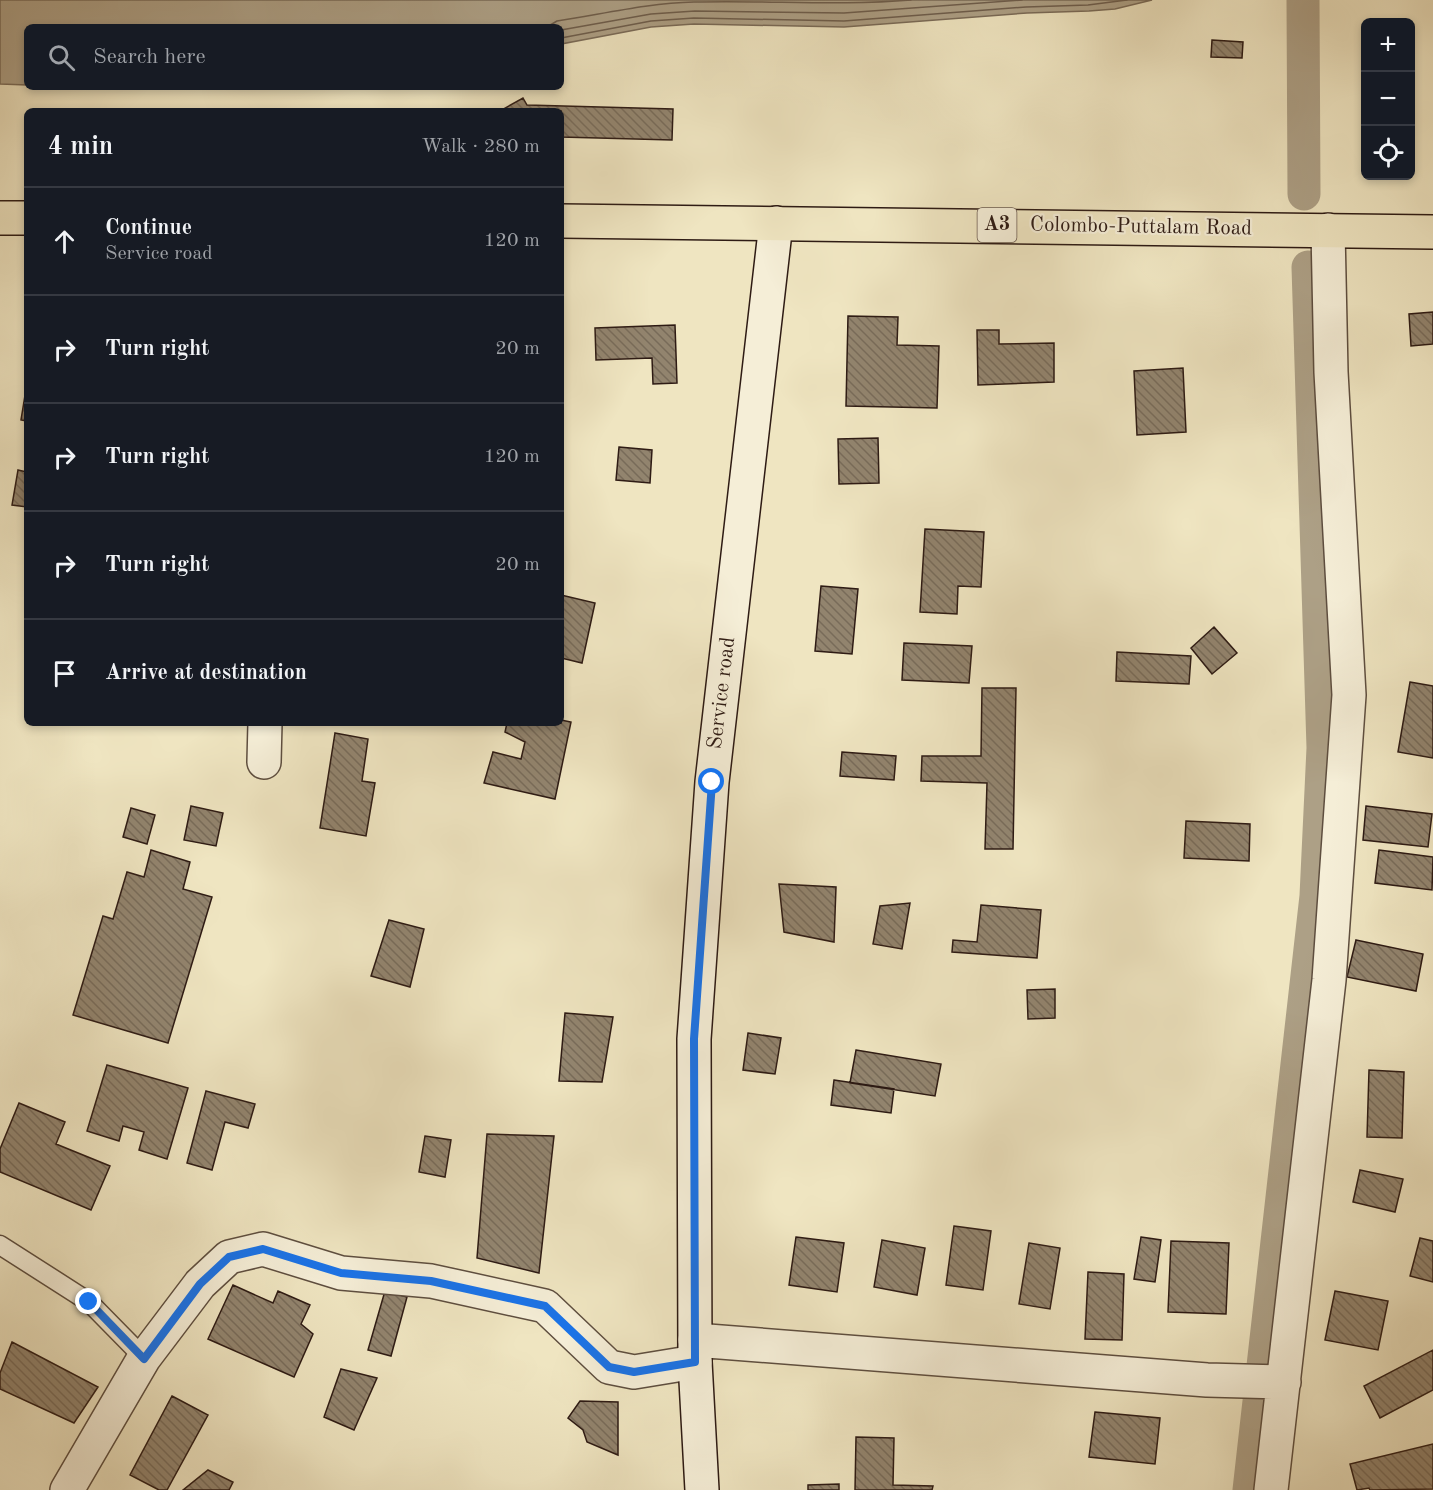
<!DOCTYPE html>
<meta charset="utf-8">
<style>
:root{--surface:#171b24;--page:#242831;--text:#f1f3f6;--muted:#9ea1a6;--line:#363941}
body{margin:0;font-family:"Old Standard TT",serif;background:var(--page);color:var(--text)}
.controls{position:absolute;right:18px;top:18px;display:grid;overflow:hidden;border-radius:9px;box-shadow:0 3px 9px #0003}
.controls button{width:54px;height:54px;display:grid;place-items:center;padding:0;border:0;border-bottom:2px solid var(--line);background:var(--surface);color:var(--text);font:30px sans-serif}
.stop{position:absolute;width:18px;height:18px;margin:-14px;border:4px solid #1a73e8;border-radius:50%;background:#fff}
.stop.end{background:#1a73e8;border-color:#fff;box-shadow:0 2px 6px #0008}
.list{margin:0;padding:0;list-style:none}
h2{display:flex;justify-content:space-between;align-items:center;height:78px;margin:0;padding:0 24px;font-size:26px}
h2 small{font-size:20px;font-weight:400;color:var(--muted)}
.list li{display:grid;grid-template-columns:39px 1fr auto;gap:18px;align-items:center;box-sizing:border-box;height:108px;padding:0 24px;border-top:2px solid var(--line)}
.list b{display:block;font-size:22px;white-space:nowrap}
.list p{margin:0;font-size:20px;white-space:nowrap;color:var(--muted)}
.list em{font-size:20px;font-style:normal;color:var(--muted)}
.icon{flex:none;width:33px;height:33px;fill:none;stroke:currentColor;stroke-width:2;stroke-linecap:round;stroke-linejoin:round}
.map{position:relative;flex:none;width:1433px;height:1490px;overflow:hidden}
.search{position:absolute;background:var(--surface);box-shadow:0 3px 9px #0003;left:24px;top:24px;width:540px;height:66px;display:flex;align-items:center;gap:15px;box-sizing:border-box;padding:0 21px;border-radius:9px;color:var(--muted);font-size:22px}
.panel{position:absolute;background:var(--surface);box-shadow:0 3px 9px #0003;left:24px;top:108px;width:540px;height:618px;border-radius:9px}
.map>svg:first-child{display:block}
.water{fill:#ada086;stroke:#7a6b58;stroke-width:1.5}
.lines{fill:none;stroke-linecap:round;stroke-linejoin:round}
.shore{stroke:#6e5e4d;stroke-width:1.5}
.canal{stroke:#ada086;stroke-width:33}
.building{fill:url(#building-back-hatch);stroke:#2e1b14;stroke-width:1.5}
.lane-casing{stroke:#5e4e3f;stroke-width:21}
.street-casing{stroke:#5e4e3f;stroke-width:36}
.secondary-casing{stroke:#2e1b14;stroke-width:36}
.highway-casing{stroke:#2e1b14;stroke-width:36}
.lane{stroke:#f5eed7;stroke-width:18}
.street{stroke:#f5eed7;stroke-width:33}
.secondary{stroke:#f5eed7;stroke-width:33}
.highway{stroke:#efe5c1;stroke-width:33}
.route{stroke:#1a73e8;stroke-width:8}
.labels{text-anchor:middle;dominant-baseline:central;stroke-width:4.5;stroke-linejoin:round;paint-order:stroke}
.shield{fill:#f5eed7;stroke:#6a5a4e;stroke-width:1.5}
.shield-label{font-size:20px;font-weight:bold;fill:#2e1b14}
.street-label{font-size:21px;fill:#2e1b14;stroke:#f5eed7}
</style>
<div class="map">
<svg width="1433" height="1490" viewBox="0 0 1433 1490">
<defs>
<pattern id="building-back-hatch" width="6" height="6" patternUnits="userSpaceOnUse" patternTransform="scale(1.5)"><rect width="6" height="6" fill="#92846e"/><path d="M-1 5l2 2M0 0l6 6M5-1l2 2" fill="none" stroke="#786b59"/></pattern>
</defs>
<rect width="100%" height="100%" fill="#efe5c1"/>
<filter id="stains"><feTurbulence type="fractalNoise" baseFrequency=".00333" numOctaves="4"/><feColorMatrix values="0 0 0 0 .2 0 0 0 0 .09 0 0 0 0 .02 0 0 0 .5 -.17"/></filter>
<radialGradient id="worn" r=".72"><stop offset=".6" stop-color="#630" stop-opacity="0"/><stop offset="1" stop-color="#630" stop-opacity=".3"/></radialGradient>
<path class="water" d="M0,0H1152L1115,9L1089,11L1027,13L844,27L694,24L651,27L561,44V27H27V85L0,84Z"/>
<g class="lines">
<path class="shore" d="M547,27L557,21C603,14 648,3 694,2C767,0 839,6 911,0
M561,30L651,14L695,11L844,13L1022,0
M561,38L651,21L694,18L844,21L1026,7L1088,5L1127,0"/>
<path class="canal" d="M1303,0L1304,194
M1249,1490L1316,896L1323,748L1308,267"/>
</g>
<path class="building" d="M1212,40L1243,42L1242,58L1211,57Z
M523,98L527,105L673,109L672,140L561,137V111H500Z
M1433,312V344L1411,346L1409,314Z
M848,316L898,317L897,345L939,346L937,408L846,406Z
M675,325L677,383L653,384L652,358L596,360L595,328Z
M977,330H999V344L1054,343V382L978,385Z
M1183,368L1186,432L1137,435L1134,371Z
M27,383V421L21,420Z
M878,438L879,483L839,484L838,439Z
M619,447L652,450L650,483L616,480Z
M18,470L27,472V507L12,505Z
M925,529L984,532L981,587L958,586L957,614L920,612Z
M821,586L858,589L852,654L815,651Z
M561,595L595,603L582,663L561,658Z
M1214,627L1237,653L1212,674L1191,648Z
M904,643L972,646L969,683L902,680Z
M1117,652L1191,656L1189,684L1116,681Z
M1410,682L1433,686V758L1398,752Z
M982,688H1016L1013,849H985L987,783L921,781L922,756H981Z
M561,720L571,722L555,799L484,783L493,752L521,759L525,742L505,732L507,723H561Z
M335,733L368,739L362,781L375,783L366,836L320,828Z
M842,752L896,756L894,780L840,776Z
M191,806L223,813L216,846L184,840Z
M1366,806L1432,814L1428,847L1363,840Z
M131,808L155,815L147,844L123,837Z
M1186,821L1250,824L1249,861L1184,858Z
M151,850L190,862L183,889L212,897L168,1043L73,1015L103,916L113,919L127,872L144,877Z
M1379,850L1433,857L1432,890L1375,883Z
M779,884L836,887L834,942L784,932Z
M910,903L902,949L873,944L880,906Z
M981,905L1041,910L1037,958L952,952L953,940L977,942Z
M389,920L424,929L410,987L371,976Z
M1356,940L1423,954L1416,991L1347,977Z
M1055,989V1018L1028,1019L1027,990Z
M565,1013L613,1017L602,1082L559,1081Z
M748,1033L781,1038L775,1074L743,1070Z
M856,1050L941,1064L935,1096L850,1083Z
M107,1065L188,1088L167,1159L139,1150L144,1132L123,1126L119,1141L87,1131Z
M1369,1070L1404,1072L1402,1138L1367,1137Z
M834,1080L894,1089L891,1113L831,1105Z
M206,1091L255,1104L248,1128L225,1122L212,1170L187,1163Z
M19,1103L65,1122L56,1144L110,1166L91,1210L0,1172V1149Z
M487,1134L554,1136L539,1273L477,1258Z
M425,1136L451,1140L445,1177L419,1172Z
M1360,1170L1403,1179L1395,1212L1353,1202Z
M954,1226L991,1231L983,1290L946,1285Z
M796,1237L844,1243L837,1292L789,1285Z
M1141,1237L1161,1240L1155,1282L1134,1279Z
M1420,1238L1433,1241V1282L1410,1276Z
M882,1240L925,1248L917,1295L874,1287Z
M1171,1241L1229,1243L1226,1314L1168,1312Z
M1029,1243L1060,1248L1050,1309L1019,1304Z
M1088,1272L1124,1274L1122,1340L1085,1339Z
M233,1285L273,1303L278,1291L310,1305L301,1324L313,1334L294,1377L208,1339Z
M385,1291L407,1297L391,1356L368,1350Z
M1335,1291L1388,1301L1378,1350L1325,1340Z
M12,1342L98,1387L74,1423L0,1389V1373Z
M1433,1350V1390L1380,1418L1364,1386Z
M341,1369L377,1378L354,1430L324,1417Z
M172,1396L208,1415L167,1490H159L130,1475Z
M580,1401L618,1402V1455L587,1442L583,1430L568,1418Z
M1095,1412L1160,1418L1155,1464L1089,1457Z
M856,1437L894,1438L893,1485L933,1486L932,1490H855Z
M1433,1444V1489L1370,1490L1369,1488L1357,1490L1350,1464Z
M208,1470L233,1482L229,1490H183Z
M839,1484V1490H808V1485Z"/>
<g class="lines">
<g class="lane-casing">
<path id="lane" d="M0,1245L89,1302L144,1358"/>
</g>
<g class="street-casing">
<path id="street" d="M264,762L265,723
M695,1340L1207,1380L1284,1382
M67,1490L144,1358L200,1284L229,1257L263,1249L341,1273L431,1281L545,1306L609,1367L634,1372L695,1362
M1271,1490L1329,980L1349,695L1331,372L1328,230"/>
</g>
<g class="secondary-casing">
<path id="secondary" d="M702,1490L695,1362L694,1039L712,782L776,223"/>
</g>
<g class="highway-casing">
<path id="highway" d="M0,218H27
M561,221L1433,232"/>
</g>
<use href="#lane" class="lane"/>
<use href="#street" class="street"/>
<use href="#secondary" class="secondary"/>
<use href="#highway" class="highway"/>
</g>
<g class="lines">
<path class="route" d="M89,1302L144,1359L200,1284L229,1257L263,1249L341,1273L431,1281L545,1306L609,1367L634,1372L695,1362L694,1039L712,782"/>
</g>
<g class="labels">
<rect class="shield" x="977.5" y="208" width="39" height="34" rx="4.5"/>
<g class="shield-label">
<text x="997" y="225">A3</text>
</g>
<g class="street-label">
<text transform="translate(1141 227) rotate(1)">Colombo-Puttalam Road</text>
<text transform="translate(722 693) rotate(-83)">Service road</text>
</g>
</g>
<rect width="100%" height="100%" filter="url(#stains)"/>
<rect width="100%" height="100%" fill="url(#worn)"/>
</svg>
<div class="controls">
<button>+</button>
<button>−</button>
<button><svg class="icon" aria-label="locate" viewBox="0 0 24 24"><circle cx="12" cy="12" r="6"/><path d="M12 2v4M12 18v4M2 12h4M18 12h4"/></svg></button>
</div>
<div class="stop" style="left:712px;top:782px"></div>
<div class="stop end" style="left:89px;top:1302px"></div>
<div class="search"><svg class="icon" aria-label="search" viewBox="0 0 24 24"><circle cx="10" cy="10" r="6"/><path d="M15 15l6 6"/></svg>Search here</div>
<section class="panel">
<h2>4 min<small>Walk · 280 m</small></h2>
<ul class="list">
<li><svg class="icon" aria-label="ahead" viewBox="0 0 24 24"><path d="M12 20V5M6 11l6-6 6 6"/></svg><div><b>Continue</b><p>Service road</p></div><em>120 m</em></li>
<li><svg class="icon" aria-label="right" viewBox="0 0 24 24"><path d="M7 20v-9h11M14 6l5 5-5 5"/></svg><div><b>Turn right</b></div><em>20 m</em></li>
<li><svg class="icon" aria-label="right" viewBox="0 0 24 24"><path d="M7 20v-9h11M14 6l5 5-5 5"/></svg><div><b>Turn right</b></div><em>120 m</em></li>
<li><svg class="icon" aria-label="right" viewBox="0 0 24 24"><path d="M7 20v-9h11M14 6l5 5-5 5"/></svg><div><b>Turn right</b></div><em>20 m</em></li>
<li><svg class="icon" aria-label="arrive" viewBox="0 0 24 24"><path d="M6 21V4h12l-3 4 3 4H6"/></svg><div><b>Arrive at destination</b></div></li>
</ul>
</section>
</div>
